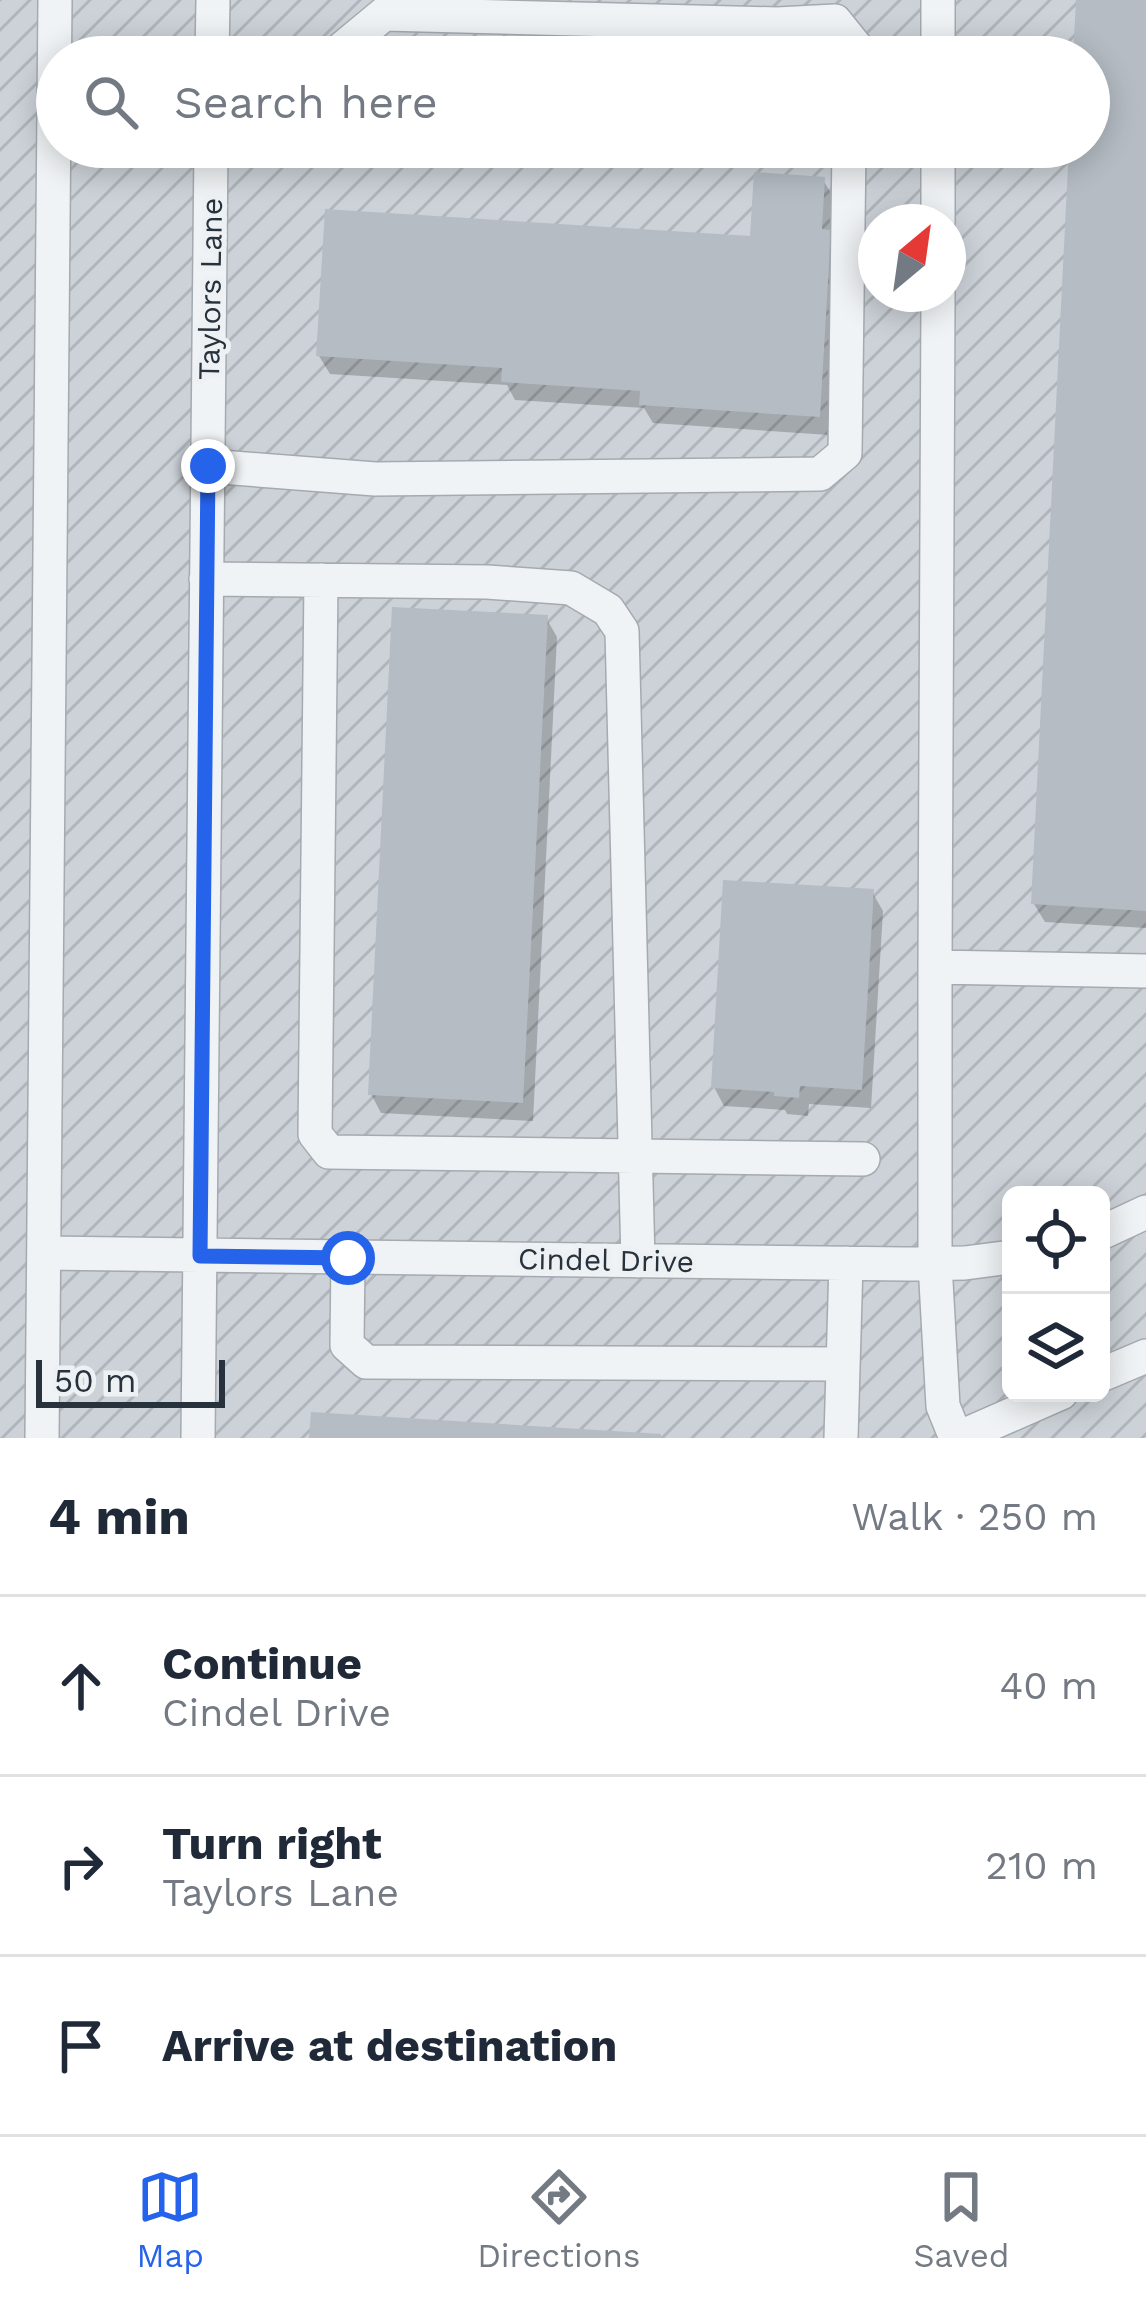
<!DOCTYPE html>
<meta charset="utf-8">
<style>
:root{--surface:#fff;--page:#f6f6f7;--text:#1f2937;--muted:#747a83;--line:#e0e1e3;--accent:#2563eb}
body{margin:0;font-family:"Work Sans",sans-serif;background:var(--page);color:var(--text)}
.controls{position:absolute;right:36px;bottom:36px;display:grid;overflow:hidden;border-radius:18px;box-shadow:0 6px 30px #0003}
.controls button{width:108px;height:108px;display:grid;place-items:center;padding:0;border:0;border-bottom:3px solid var(--line);background:var(--surface);color:var(--text);font:60px sans-serif}
.compass{position:absolute;left:858px;top:204px;width:108px;height:108px;border-radius:50%;background:var(--surface);box-shadow:0 6px 30px #0003;rotate:29deg}
.scale{position:absolute;left:36px;bottom:30px;width:189px;box-sizing:border-box;padding-left:12px;border:6px solid #28323c;border-top:0;font-size:33px;line-height:42px;white-space:nowrap;color:#28323c;-webkit-text-stroke:9px #edf1f4;paint-order:stroke}
.stop{position:absolute;width:36px;height:36px;margin:-27px;border:9px solid #2563eb;border-radius:50%;background:#fff}
.stop.end{background:#2563eb;border-color:#fff;box-shadow:0 3px 12px #0008}
.list{margin:0;padding:0;list-style:none}
h2{display:flex;justify-content:space-between;align-items:center;height:156px;margin:0;padding:0 48px;font-size:51px}
h2 small{font-size:39px;font-weight:400;color:var(--muted)}
.list li{display:grid;grid-template-columns:78px 1fr auto;gap:36px;align-items:center;box-sizing:border-box;height:180px;padding:0 48px;border-top:3px solid var(--line)}
.list b{display:block;font-size:45px;white-space:nowrap}
.list p{margin:0;font-size:39px;white-space:nowrap;color:var(--muted)}
.list em{font-size:39px;font-style:normal;color:var(--muted)}
.icon{flex:none;width:66px;height:66px;fill:none;stroke:currentColor;stroke-width:2;stroke-linecap:round;stroke-linejoin:round}
.map{position:relative;flex:none;width:1146px;height:1438px;overflow:hidden}
.search{position:absolute;background:var(--surface);box-shadow:0 6px 30px #0003;left:36px;right:36px;top:36px;height:132px;display:flex;align-items:center;gap:30px;box-sizing:border-box;padding:0 42px;border-radius:66px;color:var(--muted);font-size:45px}
.sheet{height:696px;background:var(--surface)}
nav{display:flex;justify-content:space-around;align-items:center;box-sizing:border-box;height:168px;border-top:3px solid var(--line);background:var(--surface);font-size:33px;color:var(--muted)}
nav a{display:grid;justify-items:center;gap:6px}
nav .on{color:var(--accent)}
.map>svg:first-child{display:block}
.industrial{fill:url(#industrial-furrows);fill-rule:evenodd}
.shadow{fill:#0003}
.building{fill:#b5bcc3}
.lines{fill:none;stroke-linecap:round;stroke-linejoin:round}
.minor-casing{stroke:#a4aab0;stroke-width:36}
.minor{stroke:#f0f3f5;stroke-width:33}
.route{stroke:#2563eb;stroke-width:15}
.labels{text-anchor:middle;dominant-baseline:central;stroke-width:10;stroke-linejoin:round;paint-order:stroke}
.street-label{font-size:30px;fill:#28323c;stroke:#edf1f4}
</style>
<div class="map">
<svg width="1146" height="1438" viewBox="0 0 1146 1438">
<defs>
<pattern id="industrial-furrows" width="10" height="10" patternUnits="userSpaceOnUse" patternTransform="scale(3)"><rect width="10" height="10" fill="#ccd2d8"/><path d="M-1 1l2-2M0 10L10 0M9 11l2-2" fill="none" stroke="#afb5ba"/></pattern>
</defs>
<rect width="100%" height="100%" fill="#dee2e6"/>
<path class="industrial" d="M0,0H1146V1438H0ZM57,57H1089V147H57ZM876,222H948V294H876ZM1011,1195H1101V1393H1011Z"/>
<path class="shadow" d="M1079,0H1146V928L1045,922L1034,904L1072,147H1089V57H1076Z
M823,180L834,198L829,435L653,423L644,408L515,400L507,385L330,374L319,356L753,239Z
M546,618L557,637L533,1121L381,1113L371,1094Z
M872,892L883,911L871,1108L809,1104L808,1116L787,1114L785,1110L724,1106L714,1087Z"/>
<path class="building" d="M1076,0H1146V911L1031,904L1069,147H1089V57H1073Z
M754,172L825,177L822,229L831,230L820,417L639,405L640,391L501,382L502,368L316,356L325,209L750,236Z
M392,607L548,615L523,1103L368,1095Z
M723,880L874,889L862,1090L800,1086L799,1098L774,1096V1092L711,1088Z
M311,1412L661,1434V1438H309Z"/>
<g class="lines">
<g class="minor-casing">
<path id="minor" d="M212,57L213,0
M332,57L384,14L777,24L835,21L864,57
M938,57V0
M938,222V147
M938,294L935,967L1146,971
M208,466L375,479L820,474L845,453L849,147
M206,579L487,582L571,588L608,610L622,631L638,1261
M321,580L315,1134L329,1152L863,1159
M935,967V1264L943,1406L956,1438
M1101,1233L1146,1212
M44,1253L905,1264L965,1263L1011,1257
M348,1258L347,1345L366,1362L843,1364
M1101,1375L1146,1356
M42,1438L55,0
M198,1438L211,147
M841,1438L846,1263
M958,1438L1061,1393"/>
</g>
<use href="#minor" class="minor"/>
</g>
<g class="lines">
<path class="route" d="M208,466L200,1256L348,1258"/>
</g>
<g class="labels">
<g class="street-label">
<text transform="translate(210 289) rotate(-89)">Taylors Lane</text>
<text transform="translate(606 1260) rotate(1)">Cindel Drive</text>
</g>
</g>
</svg>
<div class="controls">
<button><svg class="icon" aria-label="locate" viewBox="0 0 24 24"><circle cx="12" cy="12" r="6"/><path d="M12 2v4M12 18v4M2 12h4M18 12h4"/></svg></button>
<button><svg class="icon" aria-label="layers" viewBox="0 0 24 24"><path d="M12 4l9 5-9 5-9-5zM3 14l9 5 9-5"/></svg></button>
</div>
<svg class="compass" viewBox="-18 -18 36 36"><path d="M0-13l5 13h-10z" fill="#e53935"/><path d="M0 13l5-13h-10z" fill="#747a83"/></svg>
<div class="scale">50 m</div>
<div class="stop" style="left:348px;top:1258px"></div>
<div class="stop end" style="left:208px;top:466px"></div>
<div class="search"><svg class="icon" aria-label="search" viewBox="0 0 24 24"><circle cx="10" cy="10" r="6"/><path d="M15 15l6 6"/></svg>Search here</div>
</div>
<section class="sheet">
<h2>4 min<small>Walk · 250 m</small></h2>
<ul class="list">
<li><svg class="icon" aria-label="ahead" viewBox="0 0 24 24"><path d="M12 20V5M6 11l6-6 6 6"/></svg><div><b>Continue</b><p>Cindel Drive</p></div><em>40 m</em></li>
<li><svg class="icon" aria-label="right" viewBox="0 0 24 24"><path d="M7 20v-9h11M14 6l5 5-5 5"/></svg><div><b>Turn right</b><p>Taylors Lane</p></div><em>210 m</em></li>
<li><svg class="icon" aria-label="arrive" viewBox="0 0 24 24"><path d="M6 21V4h12l-3 4 3 4H6"/></svg><div><b>Arrive at destination</b></div></li>
</ul>
</section>
<nav>
<a class="on"><svg class="icon" aria-label="map" viewBox="0 0 24 24"><path d="M3 6l6-2 6 2 6-2v14l-6 2-6-2-6 2zM9 4v14M15 6v14"/></svg>Map</a>
<a><svg class="icon" aria-label="directions" viewBox="0 0 24 24"><path d="M12 3l9 9-9 9-9-9zM9 14v-3h6M13 9l2 2-2 2"/></svg>Directions</a>
<a><svg class="icon" aria-label="saved" viewBox="0 0 24 24"><path d="M7 4h10v16l-5-4-5 4z"/></svg>Saved</a>
</nav>
